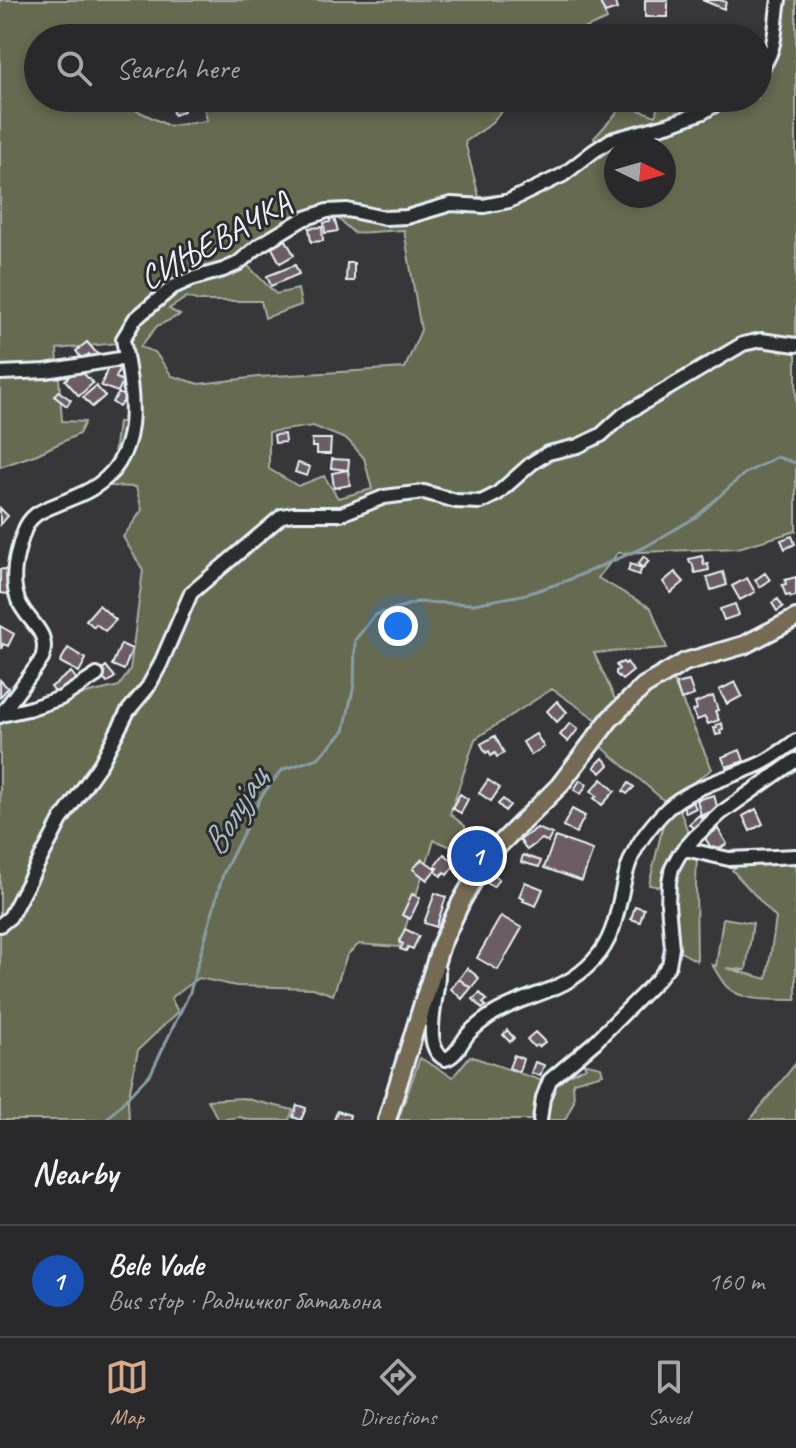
<!DOCTYPE html>
<meta charset="utf-8">
<style>
:root{--surface:#29282b;--page:#353437;--text:#f1f3f6;--muted:#a5a6a9;--line:#454447;--accent:#d6ab8b}
body{margin:0;font-family:Caveat,sans-serif;background:var(--page);color:var(--text)}
.compass{position:absolute;left:604px;top:136px;width:72px;height:72px;border-radius:50%;background:var(--surface);box-shadow:0 4px 12px #0003;rotate:95deg}
.you{position:absolute;left:398px;top:626px;width:28px;height:28px;margin:-20px;border:6px solid #fff;border-radius:50%;background:#1a73e8;box-shadow:0 0 0 12px #1a73e833}
.badge{display:grid;place-items:center;width:52px;height:52px;border-radius:50%;background:var(--accent);color:#fff;font-size:26px;font-weight:700}
.pin{position:absolute;translate:-50% -50%;border:4px solid #fff;box-shadow:0 2px 8px #0006}
.list{margin:0;padding:0;list-style:none}
h2{display:flex;justify-content:space-between;align-items:center;height:104px;margin:0;padding:0 32px;font-size:34px}
h2 small{font-size:26px;font-weight:400;color:var(--muted)}
.list li{display:grid;grid-template-columns:52px 1fr auto;gap:24px;align-items:center;box-sizing:border-box;height:112px;padding:0 32px;border-top:2px solid var(--line)}
.list b{display:block;font-size:30px;white-space:nowrap}
.list p{margin:0;font-size:26px;white-space:nowrap;color:var(--muted)}
.list em{font-size:26px;font-style:normal;color:var(--muted)}
.icon{flex:none;width:44px;height:44px;fill:none;stroke:currentColor;stroke-width:2;stroke-linecap:round;stroke-linejoin:round}
.map{position:relative;flex:none;width:796px;height:1120px;overflow:hidden}
.search{position:absolute;background:var(--surface);box-shadow:0 4px 12px #0003;left:24px;right:24px;top:24px;height:88px;display:flex;align-items:center;gap:20px;box-sizing:border-box;padding:0 28px;border-radius:44px;color:var(--muted);font-size:30px}
.sheet{height:216px;background:var(--surface)}
nav{display:flex;justify-content:space-around;align-items:center;box-sizing:border-box;height:112px;border-top:2px solid var(--line);background:var(--surface);font-size:22px;color:var(--muted)}
nav a{display:grid;justify-items:center;gap:4px}
nav .on{color:var(--accent)}
.map>svg:first-child{display:block}
.green{fill:#656b51;stroke:#a6aea4;stroke-width:2;fill-rule:evenodd}
.lines{fill:none;stroke-linecap:round;stroke-linejoin:round}
.stream{stroke:#8a9da6;stroke-width:3}
.building{fill:#6c5b64;stroke:#e8f1f8;stroke-width:2}
.minor-casing{stroke:#e8f1f8;stroke-width:18}
.major-casing{stroke:#e8f1f8;stroke-width:22}
.minor{stroke:#2a2d2e;stroke-width:12}
.major{stroke:#746b52;stroke-width:16}
.labels{text-anchor:middle;dominant-baseline:central;stroke-width:6;stroke-linejoin:round;paint-order:stroke}
.street-label{font-size:34px;fill:#e8f1f8;stroke:#2a2d2e}
.water-label{font-size:36px;font-style:italic;fill:#aab9c2;stroke:#2a2d2e}
</style>
<div class="map">
<svg width="796" height="1120" viewBox="0 0 796 1120">
<rect width="100%" height="100%" fill="#373639"/>
<filter id="ink" filterUnits="userSpaceOnUse"><feTurbulence type="fractalNoise" baseFrequency=".0125" numOctaves="2"/><feDisplacementMap in="SourceGraphic" scale="16" xChannelSelector="R" yChannelSelector="G"/><feConvolveMatrix kernelMatrix="1 2 1 2 8 2 1 2 1" color-interpolation-filters="sRGB"/></filter>
<g filter="url(#ink)">
<path class="green" d="M0,0H599L607,19L562,38H38V98H142L134,109L169,126L207,121L202,98H515L487,127L465,142L479,197L542,190L602,151L594,138L624,105L656,116L658,98H758V62L766,53L784,0H796V531L738,548L618,553L598,578L651,608L667,648L594,653L615,699L673,680L712,769L675,796L697,857L696,883L697,961L679,951L674,889L649,885L668,804L602,747L600,722L552,689L475,739L450,814L465,826L466,853L434,840L399,947L359,944L347,955L333,995L313,988L236,986L199,978L171,998L178,1012L138,1050L128,1100L129,1120H0V714L119,686L130,670L143,570L123,537L142,510L136,487L110,486L118,422H136L128,342L57,349L62,421L85,422L79,434L37,454L0,467ZM616,148H664V196H616ZM334,215L354,233L404,230L421,330L405,368L258,377L199,384L172,376L155,352L140,347L157,326L180,315L169,309L187,297L199,301H261L265,318L301,305L298,289L276,294L245,263L310,221ZM313,426L348,440L364,458L372,489L338,498L324,476L298,486L269,469V432Z
M796,855V1000C775,999 744,1003 727,987C721,981 717,972 712,965L716,966L723,918L753,923L746,970L726,968L767,979L776,918L732,870L739,864Z
M470,1056L551,1084L586,1067L583,1063L601,1067L603,1074L573,1082L574,1101L565,1120H398L420,1058L453,1077Z
M796,1063V1120H750Z
M243,1098L293,1110L289,1120H250L240,1117L218,1120L208,1100Z"/>
<g class="lines">
<path class="stream" d="M106,1120L151,1073L190,992L223,874L262,795L282,770L318,758L344,731L354,685L355,640L375,615L417,602L474,604L527,594L566,581L645,547L696,517L744,474L777,457L796,463"/>
</g>
<path class="building" d="M597,0H614L617,9L605,13L600,2H598Z
M645,0H668V17H645Z
M702,0H720L726,2L724,9Z
M179,98L184,111L174,115L169,102Z
M330,218H334L338,231L325,233L324,223L330,222Z
M322,227L323,241L311,242L309,228Z
M286,240L294,255L280,263L272,248Z
M347,263H354V281H346Z
M295,265L299,274L271,286L267,276Z
M87,342L99,356L93,360L89,354L82,359L76,351Z
M110,362L120,366L116,378L123,381L118,392L101,386Z
M78,368L93,383L79,396L65,380Z
M96,386L105,396L92,407L83,397Z
M58,391L71,400L67,406L54,396Z
M119,393L126,398L119,407L112,402Z
M284,434L285,442L275,443L274,435Z
M312,439H331L330,454H317V447H312Z
M332,459L349,460L348,470L331,468Z
M298,463L310,467L307,476L295,472Z
M348,470L350,485L334,488L332,473Z
M0,508L8,516L0,525Z
M792,536L795,544L785,549L781,540Z
M644,556L649,561L643,568L638,564Z
M702,556L704,565L708,564L709,570L695,573L692,563H690L689,559Z
M630,564L642,568L639,575L628,571Z
M0,569L11,570L8,594L0,593Z
M675,572L684,582L671,593L663,582Z
M723,572L727,585L711,590L707,577Z
M765,573L770,580L760,587L755,580Z
M796,577V596L791,597L790,595L786,596L782,585L786,584L785,580Z
M747,578L755,592L740,600L732,586Z
M778,599L783,607L777,611L772,603Z
M735,604L739,615L724,620L720,609Z
M99,605L116,620L105,631L96,624L94,627L86,620Z
M0,626L14,634L8,646L3,644L1,649Z
M121,644L132,649L124,670L112,665Z
M68,648L86,659L79,672L60,662Z
M623,662L625,664L627,662L633,671L622,680L616,674V671L619,669L616,665Z
M106,666L115,677L107,683L98,673Z
M71,672L79,682L59,697L51,687Z
M0,680L8,688L0,697Z
M689,681L694,695L681,700L676,684Z
M735,682L742,696L727,704L719,690Z
M713,696L718,710L715,711L719,720L708,724L705,717L697,720L693,711L697,709L695,703Z
M557,701L567,712L557,722L547,711Z
M570,723L578,729L568,742L560,735Z
M722,723L723,729L720,730L721,734L716,735L714,728H717L716,725Z
M536,734L544,747L531,755L523,742Z
M495,736L504,753L497,757L495,753L491,756L489,751L486,753L481,744Z
M740,750L744,761L726,767L722,757Z
M783,754L789,763L773,774L767,765Z
M603,758L609,765L601,773L594,767Z
M602,779L615,791L602,805L594,798L597,796L591,791Z
M488,780L500,788L491,801L479,793Z
M580,780L587,784L581,794L574,790Z
M629,783L634,787L627,794L623,791Z
M460,794L468,799L461,813L452,808Z
M714,795L718,810L701,815L697,800Z
M503,799L510,805L505,811L498,804Z
M693,802L696,808L686,813L683,806Z
M572,809L585,816L576,833L563,826Z
M756,809L763,824L750,831L743,816Z
M699,815L701,818L704,815L708,819L699,827L697,826L694,829L689,824Z
M537,828L552,834L548,842L542,839L527,850L520,840Z
M718,829L727,844L714,852L705,838Z
M555,837L593,850L582,881L544,868Z
M444,854L456,863L447,875L444,872L441,876L436,872L438,868L435,866Z
M523,855L541,861L539,867L521,862Z
M422,859L436,869L427,880L413,869Z
M494,875L499,879L493,887L487,883Z
M525,882L543,889L536,906L523,901L524,899L519,897Z
M435,893L446,897L436,927L424,923Z
M412,894L420,898L410,919L402,915Z
M635,906L644,909L640,922L631,919Z
M501,916L522,928L498,970L477,958Z
M405,929L419,936L413,949L408,947L406,951L400,949L403,944L399,942Z
M467,968L479,978L471,988L459,979Z
M459,979L471,988L462,999L451,989Z
M480,993L487,1000L483,1003L486,1006L482,1009L473,999Z
M507,1030L514,1038L510,1042L503,1035Z
M535,1032L545,1042L539,1047L537,1045L534,1047L527,1039Z
M514,1055L523,1059L519,1072L509,1068Z
M535,1062L544,1065L540,1076L531,1073Z
M297,1105L306,1108L301,1120L293,1117Z
M337,1111L350,1115L349,1120H334Z"/>
<g class="lines">
<g class="minor-casing">
<path id="minor" d="M758,72C778,52 774,26 779,0
M0,373L46,371L126,358
M1,715L28,709L61,698L97,675
M0,716L42,659C51,630 28,624 18,600C10,579 16,555 23,534C29,515 40,511 58,504C69,499 81,495 91,489C147,457 132,390 123,339L135,319L173,287L191,279L223,270L237,264L260,245L303,219L327,211L347,210L385,218L407,217L451,204L484,206L509,201L563,175L594,151L611,140L670,124L703,112L726,98
M685,849L729,859L796,856
M0,925L10,917L61,820L101,763L128,711L148,687L160,665L191,593L282,516L293,514H341L384,497L424,492L456,501L481,502L497,494L532,463L548,453L578,446L601,435L623,415L743,344L761,340L796,345
M438,970C440,994 419,1046 445,1059C457,1056 461,1042 469,1033C476,1026 484,1020 493,1014C529,992 563,994 594,960C619,934 618,896 629,864C636,844 652,824 667,809C690,787 732,777 760,764C773,758 784,749 796,741
M540,1120L543,1098L550,1080L595,1042L658,979L669,965L672,948L668,904L669,882L672,868L679,855L695,837L721,813L796,760"/>
</g>
<g class="major-casing">
<path id="major" d="M387,1120L441,945L461,902L487,857L559,786L610,719L644,686L685,662L744,645L796,618"/>
</g>
<use href="#minor" class="minor"/>
<use href="#major" class="major"/>
</g>
</g>
<g class="labels">
<g class="street-label">
<text transform="translate(215 240) rotate(-29)">СИЊЕВАЧКА</text>
</g>
<g class="water-label">
<text transform="translate(234 811) rotate(-59)">Волујац</text>
</g>
</g>
</svg>
<svg class="compass" viewBox="-18 -18 36 36"><path d="M0-13l5 13h-10z" fill="#e53935"/><path d="M0 13l5-13h-10z" fill="#a5a6a9"/></svg>
<div class="you"></div>
<div class="pin badge" style="left:477px;top:856px;background:#1a4fb4">1</div>
<div class="search"><svg class="icon" aria-label="search" viewBox="0 0 24 24"><circle cx="10" cy="10" r="6"/><path d="M15 15l6 6"/></svg>Search here</div>
</div>
<section class="sheet">
<h2>Nearby<small></small></h2>
<ul class="list">
<li><span class="badge" style="background:#1a4fb4">1</span><div><b>Bele Vode</b><p>Bus stop · Радничког батаљона</p></div><em>160 m</em></li>
</ul>
</section>
<nav>
<a class="on"><svg class="icon" aria-label="map" viewBox="0 0 24 24"><path d="M3 6l6-2 6 2 6-2v14l-6 2-6-2-6 2zM9 4v14M15 6v14"/></svg>Map</a>
<a><svg class="icon" aria-label="directions" viewBox="0 0 24 24"><path d="M12 3l9 9-9 9-9-9zM9 14v-3h6M13 9l2 2-2 2"/></svg>Directions</a>
<a><svg class="icon" aria-label="saved" viewBox="0 0 24 24"><path d="M7 4h10v16l-5-4-5 4z"/></svg>Saved</a>
</nav>
